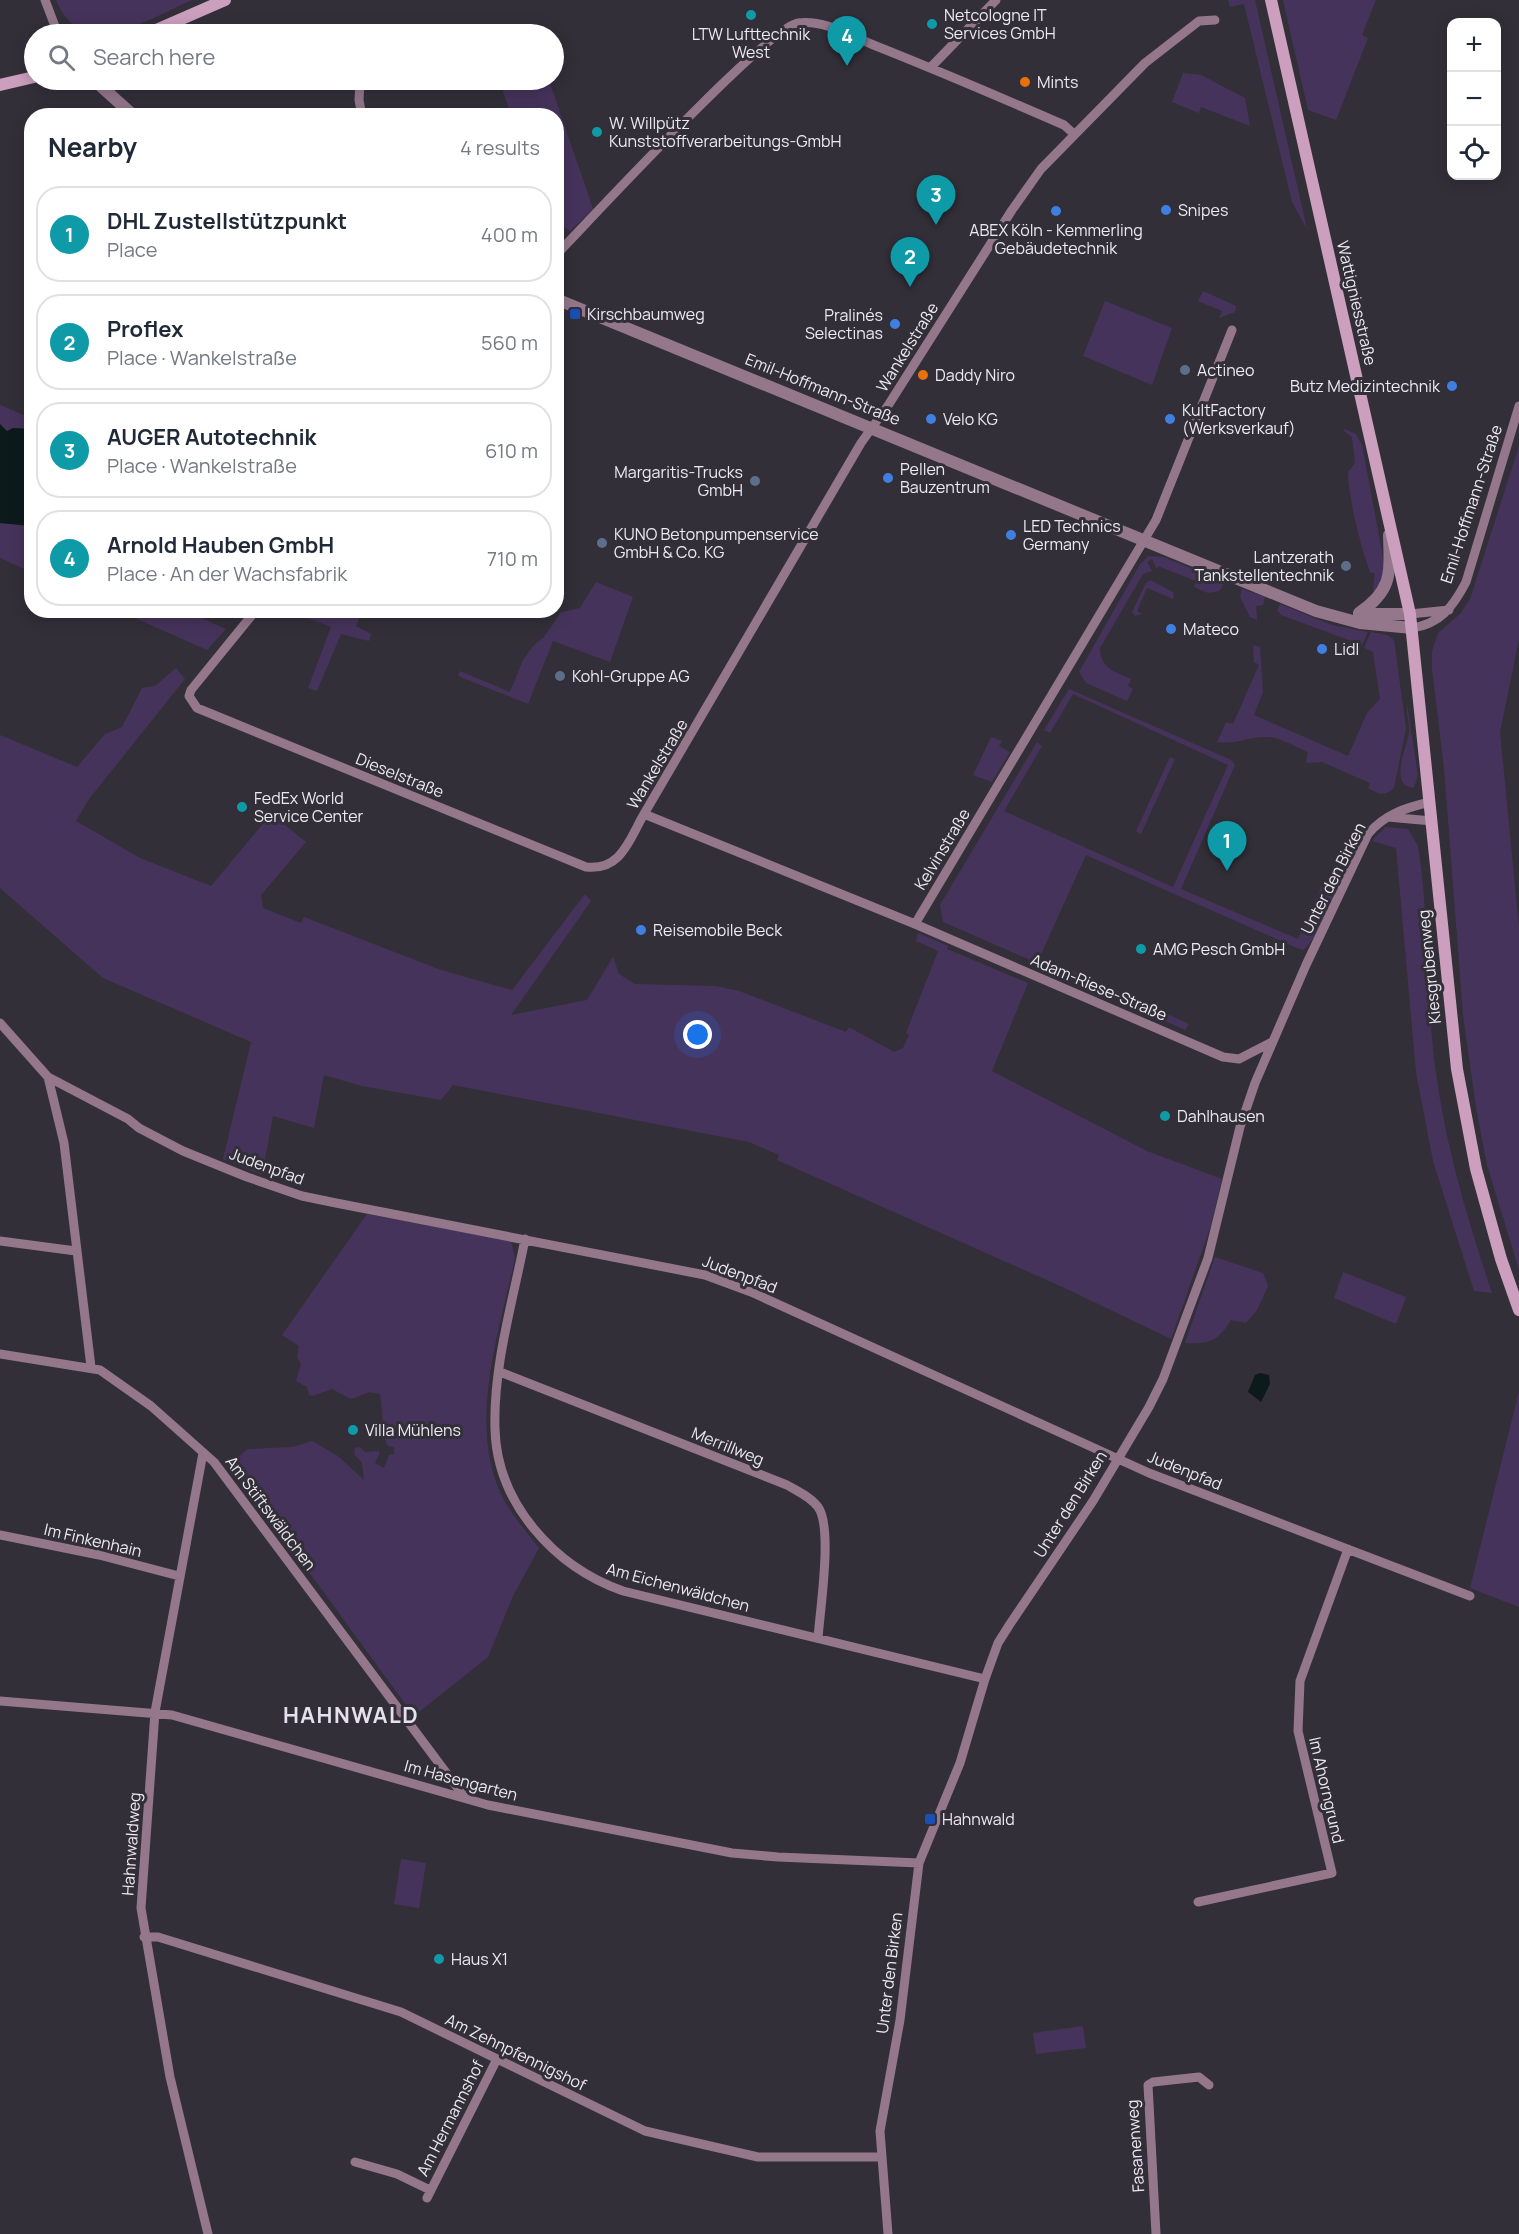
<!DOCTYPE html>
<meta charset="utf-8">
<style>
:root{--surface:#fff;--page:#f2f2f3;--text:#1f2937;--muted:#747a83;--line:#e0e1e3;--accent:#556890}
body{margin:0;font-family:Manrope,sans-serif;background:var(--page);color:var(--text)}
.controls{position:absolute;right:18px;top:18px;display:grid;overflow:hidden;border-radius:12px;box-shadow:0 3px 15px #0003}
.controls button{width:54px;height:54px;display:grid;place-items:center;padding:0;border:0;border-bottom:2px solid var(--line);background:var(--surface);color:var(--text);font:30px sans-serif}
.you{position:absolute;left:698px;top:1035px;width:21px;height:21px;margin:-15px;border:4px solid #fff;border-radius:50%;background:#1a73e8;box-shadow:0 0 0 9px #1a73e833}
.badge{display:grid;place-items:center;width:39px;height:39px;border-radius:50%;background:var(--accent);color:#fff;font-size:20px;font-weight:700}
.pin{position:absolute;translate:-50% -50px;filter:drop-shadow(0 2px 3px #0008)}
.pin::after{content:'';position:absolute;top:32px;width:21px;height:18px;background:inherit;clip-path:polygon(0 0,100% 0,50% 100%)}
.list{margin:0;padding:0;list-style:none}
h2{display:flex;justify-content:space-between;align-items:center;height:78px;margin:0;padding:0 24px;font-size:26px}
h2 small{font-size:20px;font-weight:400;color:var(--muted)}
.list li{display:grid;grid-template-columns:39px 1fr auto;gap:18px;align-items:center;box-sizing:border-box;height:96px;margin:0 12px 12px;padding:0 12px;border:2px solid var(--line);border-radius:24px}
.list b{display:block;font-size:22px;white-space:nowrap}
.list p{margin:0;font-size:20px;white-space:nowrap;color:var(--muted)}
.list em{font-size:20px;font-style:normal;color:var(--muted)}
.icon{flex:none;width:33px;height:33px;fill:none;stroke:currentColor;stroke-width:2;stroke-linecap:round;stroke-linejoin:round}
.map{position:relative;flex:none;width:1519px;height:2234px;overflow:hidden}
.search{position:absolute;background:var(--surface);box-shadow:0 3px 15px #0003;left:24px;top:24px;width:540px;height:66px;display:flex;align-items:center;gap:15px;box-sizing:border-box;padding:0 21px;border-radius:33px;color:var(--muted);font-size:22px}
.panel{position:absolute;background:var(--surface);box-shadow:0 3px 15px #0003;left:24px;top:108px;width:540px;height:510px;border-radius:24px}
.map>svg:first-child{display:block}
.green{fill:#46335b}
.water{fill:#0c1a1c}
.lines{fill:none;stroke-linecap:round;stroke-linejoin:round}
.minor{stroke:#94778b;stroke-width:9}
.tertiary{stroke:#94778b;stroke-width:12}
.secondary{stroke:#cc9fbe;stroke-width:12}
.culture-dot{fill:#0f9aa8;stroke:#332f39;stroke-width:2}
.food-dot{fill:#e8710a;stroke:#332f39;stroke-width:2}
.shop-dot{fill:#3f7fe0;stroke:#332f39;stroke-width:2}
.transit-dot{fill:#1a4fb4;stroke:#332f39;stroke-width:2}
.service-dot{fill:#5c6f8a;stroke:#332f39;stroke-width:2}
.labels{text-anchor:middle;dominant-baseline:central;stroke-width:6;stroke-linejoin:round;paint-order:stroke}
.poi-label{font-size:16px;fill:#eceaf0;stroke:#332f39;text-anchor:start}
.street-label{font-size:16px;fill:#eceaf0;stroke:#332f39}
.district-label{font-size:22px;font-weight:bold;letter-spacing:1.5px;fill:#e5e0ed;stroke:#332f39}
</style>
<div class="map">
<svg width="1519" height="2234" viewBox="0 0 1519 2234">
<rect width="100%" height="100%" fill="#332f39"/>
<path class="green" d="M56,0H192C149,18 83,65 56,0Z
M1228,0H1255L1307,229L1292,202L1244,4L1230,7Z
M1283,0H1376L1362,35L1368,38L1336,120L1308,110Z
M1183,73L1201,75L1245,98L1250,126L1201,107L1199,113L1172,102Z
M499,80H549L593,209L570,231L557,222L556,116L511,115Z
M1203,291L1236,306L1235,312L1219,318L1222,311L1198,301Z
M1105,301L1172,328L1152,385L1083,356Z
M0,405L31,418V429L13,428L7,431L0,424Z
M1344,429L1356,434L1362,445L1385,568L1379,588L1373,591L1375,574L1370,572C1360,544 1349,500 1348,472L1355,463L1352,437L1344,431Z
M1519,446V639L1500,732L1519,927V1270L1487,1165L1476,1107L1463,1015L1444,768L1432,669V651L1438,633L1461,613L1470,599Z
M0,523L31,526V572L0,558Z
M1148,556L1163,557L1225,582L1219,591L1208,593L1194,587L1196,581L1158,566L1157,569L1152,559L1147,562L1152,571L1143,574L1100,648C1100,668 1115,672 1131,679L1128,686L1133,689L1127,701L1086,683L1079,672L1139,566Z
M1150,580L1173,592L1174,596L1173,599L1147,588L1137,611L1142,614L1135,616L1132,612L1146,583Z
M596,582L633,597L610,662L553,641L528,704L458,676L460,671L510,692L523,660L533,646L544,637L561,612L580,608Z
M1242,589L1265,597L1263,605L1256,606L1257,620L1250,617L1240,597Z
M1280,604L1332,625L1368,632L1362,645L1281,615L1277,610Z
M119,611H186L226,629L207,650Z
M290,611H362L356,626L371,634L369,641L341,634L317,691L308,688L331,627Z
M1371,632L1387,635L1394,640L1406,728L1394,788C1385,797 1378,794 1368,788L1370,783L1322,762L1306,763L1308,752C1296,747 1280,737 1267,737C1248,736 1237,745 1217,742L1226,722L1233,724L1259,665L1254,662L1253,645L1260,647L1263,692L1254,715L1348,756L1367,713L1380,699L1373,652L1364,648Z
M176,668L185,679L89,799L76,821L140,858L211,886L271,814L306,842L261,895L263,908L301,923L304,917L441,970L512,990L585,894L591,901L511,1015L587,1000L613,957L619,974L635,984L716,986L739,991L846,1032L849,1027L894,1052L903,1048L909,1035L906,1033L938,951L916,941L918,933L948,946L947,949L1028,983L992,1071L1147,1151L1222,1179L1210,1228L1171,1339L1069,1290L777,1160L779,1155L749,1142L453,1085L441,1100L362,1086L324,1075L314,1128L273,1116L262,1175L223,1159L251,1042L103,978L0,888V735L77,767L105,734L122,727L142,688L155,686Z
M1069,689L1231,760L1235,765L1181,889L1298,939L1323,883H1331C1338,903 1318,937 1303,950L1295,947L1086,855L1037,963L943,922L940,905L1037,742L1042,746L1004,811L1173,887L1228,765L1073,694L1050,733L1044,730Z
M1407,704L1418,775L1414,788C1388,786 1407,747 1409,733C1410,723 1406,714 1407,704Z
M991,737L1002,741L999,746L1010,752L992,782L973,775Z
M1170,757L1175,759L1141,834L1136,831Z
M1385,827L1408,829L1418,846C1430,920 1425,998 1436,1073C1446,1148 1468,1221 1492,1293L1474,1291L1433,1161L1416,1072L1396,848L1372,841Z
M1068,969L1189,1024L1185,1030L1065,976Z
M367,1214L511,1241L515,1258C499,1333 466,1428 504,1500C513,1517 528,1533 539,1548L513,1596L488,1657L414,1716L263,1509L227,1466L248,1449L293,1447L312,1441L338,1456L364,1480L362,1463L354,1454L355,1448L360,1447L365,1452L378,1451L380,1453L375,1463L384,1468L389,1455L394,1454V1447L388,1446C383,1440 382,1405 380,1394L370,1392L351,1399L332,1389L313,1396L309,1395L307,1387L296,1381L301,1364L297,1357L299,1346L282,1335Z
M1215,1257L1263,1273L1268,1286L1257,1310L1246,1323L1231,1320C1219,1340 1209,1345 1185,1343Z
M1343,1272L1406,1297L1396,1324L1334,1298Z
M1519,1391V1607L1470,1588Z
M401,1859L426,1863L419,1908L394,1904Z
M1083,2026L1086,2048L1036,2054L1033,2033Z"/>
<path class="water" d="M0,424L7,431L13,428L31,429V526L0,523Z
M1260,1373L1269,1375L1270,1384L1261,1402L1248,1392L1255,1375Z"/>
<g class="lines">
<path class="minor" d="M45,0L58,34
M931,67L996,0
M360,83L359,100L362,116
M556,255C589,221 768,27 798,23C824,19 853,37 876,46C939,71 1002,98 1064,125L1074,134
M256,610L191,690L189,696L197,708L586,867C621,871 629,840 644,814L861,443L889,404L1012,210L1041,169L1145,63L1199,21L1215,20
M1410,614L1449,610
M1412,628C1440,624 1453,607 1466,582L1519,406
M644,814L915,924L1223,1057L1239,1059L1272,1042
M1388,817L1432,821
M915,924L1156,520L1232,330
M0,1023L48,1077L128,1119L139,1128L183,1151L247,1177L302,1196L336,1203L705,1275L751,1292L1149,1473L1470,1596
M48,1077L64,1143L91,1367
M525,1239C513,1301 493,1366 495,1429C497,1504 555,1567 623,1591L985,1679
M0,1241L76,1251
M0,1354L100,1370L151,1406L214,1462L465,1798
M500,1372L787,1485C797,1491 811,1497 818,1507C833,1527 820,1610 818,1638
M203,1453L155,1712L141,1908L170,2077L208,2234
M0,1535L99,1555L179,1576
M0,1701L172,1715L488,1805L732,1853L778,1857L919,1863
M1198,1902L1332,1873L1298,1731L1300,1681L1348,1549
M144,1937H158L401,2012L645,2131L758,2157H880
M355,2162L397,2174L430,2190
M427,2198L497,2059
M888,2234L880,2131L900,2020L919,1863L960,1763L985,1679L998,1643L1010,1624L1093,1501L1149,1407L1163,1379L1208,1258L1240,1127L1255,1083L1306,965L1368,834C1385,814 1405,808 1430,802
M1156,2234L1148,2085L1153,2082L1199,2077L1209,2085"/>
<path class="tertiary" d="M94,80L134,116
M556,299L1316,611L1360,623L1412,628
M1359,613C1393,590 1390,573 1389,535
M1359,614H1410"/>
<path class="secondary" d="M1271,0L1410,614L1457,1069L1476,1169L1501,1259L1519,1310
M147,34L225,0
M0,85L34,77"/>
</g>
<g class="culture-dot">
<circle cx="751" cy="15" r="6"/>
<circle cx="932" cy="24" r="6"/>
<circle cx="597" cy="132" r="6"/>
<circle cx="242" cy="807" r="6"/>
<circle cx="1141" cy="949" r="6"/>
<circle cx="1165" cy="1116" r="6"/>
<circle cx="353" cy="1430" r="6"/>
<circle cx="439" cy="1959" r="6"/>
</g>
<g class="food-dot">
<circle cx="1025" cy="82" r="6"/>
<circle cx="923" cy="375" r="6"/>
</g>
<g class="shop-dot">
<circle cx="1166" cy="210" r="6"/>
<circle cx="1056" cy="211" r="6"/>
<circle cx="895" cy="324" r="6"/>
<circle cx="1452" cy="386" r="6"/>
<circle cx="931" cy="419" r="6"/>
<circle cx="1170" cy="419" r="6"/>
<circle cx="888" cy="478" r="6"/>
<circle cx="1011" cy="535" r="6"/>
<circle cx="1171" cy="629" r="6"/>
<circle cx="1322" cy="649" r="6"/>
<circle cx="641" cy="930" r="6"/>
</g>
<g class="transit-dot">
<rect x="569" y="308" width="12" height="12" rx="3"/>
<rect x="924" y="1813" width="12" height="12" rx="3"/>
</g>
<g class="service-dot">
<circle cx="1185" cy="370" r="6"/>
<circle cx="755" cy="481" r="6"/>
<circle cx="602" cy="543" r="6"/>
<circle cx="1346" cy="566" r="6"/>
<circle cx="560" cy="676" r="6"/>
</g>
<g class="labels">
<g class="poi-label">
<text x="944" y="15">Netcologne IT<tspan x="944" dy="18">Services GmbH</tspan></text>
<text x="751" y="34" text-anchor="middle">LTW Lufttechnik<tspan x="751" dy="18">West</tspan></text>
<text x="1037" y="82">Mints</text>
<text x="609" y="123">W. Willpütz<tspan x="609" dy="18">Kunststoffverarbeitungs-GmbH</tspan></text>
<text x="1178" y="210">Snipes</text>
<text x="1056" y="230" text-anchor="middle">ABEX Köln - Kemmerling<tspan x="1056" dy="18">Gebäudetechnik</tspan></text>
<text x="587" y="314">Kirschbaumweg</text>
<text x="883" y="315" text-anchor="end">Pralinés<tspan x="883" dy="18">Selectinas</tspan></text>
<text x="1197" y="370">Actineo</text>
<text x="935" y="375">Daddy Niro</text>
<text x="1440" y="386" text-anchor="end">Butz Medizintechnik</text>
<text x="1182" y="410">KultFactory<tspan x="1182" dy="18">(Werksverkauf)</tspan></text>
<text x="943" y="419">Velo KG</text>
<text x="900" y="469">Pellen<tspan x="900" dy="18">Bauzentrum</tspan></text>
<text x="743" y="472" text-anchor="end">Margaritis-Trucks<tspan x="743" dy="18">GmbH</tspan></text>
<text x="1023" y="526">LED Technics<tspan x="1023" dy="18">Germany</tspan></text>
<text x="614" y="534">KUNO Betonpumpenservice<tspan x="614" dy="18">GmbH &amp; Co. KG</tspan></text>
<text x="1334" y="557" text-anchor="end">Lantzerath<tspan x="1334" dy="18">Tankstellentechnik</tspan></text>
<text x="1183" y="629">Mateco</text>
<text x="1334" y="649">Lidl</text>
<text x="572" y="676">Kohl-Gruppe AG</text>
<text x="254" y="798">FedEx World<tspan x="254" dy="18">Service Center</tspan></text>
<text x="653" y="930">Reisemobile Beck</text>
<text x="1153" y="949">AMG Pesch GmbH</text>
<text x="1177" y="1116">Dahlhausen</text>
<text x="365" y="1430">Villa Mühlens</text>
<text x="942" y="1819">Hahnwald</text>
<text x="451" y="1959">Haus X1</text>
</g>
<g class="street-label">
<text transform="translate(1357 303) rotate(77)">Wattigniesstraße</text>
<text transform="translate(907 347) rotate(-58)">Wankelstraße</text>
<text transform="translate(823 389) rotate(22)">Emil-Hoffmann-Straße</text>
<text transform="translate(1471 504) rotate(-72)">Emil-Hoffmann-Straße</text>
<text transform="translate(657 764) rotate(-59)">Wankelstraße</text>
<text transform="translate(400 775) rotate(22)">Dieselstraße</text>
<text transform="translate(942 849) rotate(-59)">Kelvinstraße</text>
<text transform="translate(1333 878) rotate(-63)">Unter den Birken</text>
<text transform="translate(1429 967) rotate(-96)">Kiesgrubenweg</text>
<text transform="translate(1099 987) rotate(23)">Adam-Riese-Straße</text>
<text transform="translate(267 1166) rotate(20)">Judenpfad</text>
<text transform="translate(740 1274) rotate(21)">Judenpfad</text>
<text transform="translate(728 1446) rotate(22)">Merrillweg</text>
<text transform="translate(1185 1470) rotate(22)">Judenpfad</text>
<text transform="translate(1070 1504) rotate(-58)">Unter den Birken</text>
<text transform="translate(271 1513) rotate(53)">Am Stiftswäldchen</text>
<text transform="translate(93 1540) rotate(13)">Im Finkenhain</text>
<text transform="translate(678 1587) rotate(15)">Am Eichenwäldchen</text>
<text transform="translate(461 1780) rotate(15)">Im Hasengarten</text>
<text transform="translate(1327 1790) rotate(77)">Im Ahorngrund</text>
<text transform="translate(131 1844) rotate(-86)">Hahnwaldweg</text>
<text transform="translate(889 1973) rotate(-83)">Unter den Birken</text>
<text transform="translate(516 2052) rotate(26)">Am Zehnpfennigshof</text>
<text transform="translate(450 2118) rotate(-63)">Am Hermannshof</text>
<text transform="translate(1135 2146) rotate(-94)">Fasanenweg</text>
</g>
<g class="district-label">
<text x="351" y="1715">HAHNWALD</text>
</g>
</g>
</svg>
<div class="controls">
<button>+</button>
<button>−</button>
<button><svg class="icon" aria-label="locate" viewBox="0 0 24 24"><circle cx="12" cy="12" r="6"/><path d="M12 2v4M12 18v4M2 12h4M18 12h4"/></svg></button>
</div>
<div class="you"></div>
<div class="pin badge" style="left:1227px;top:871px;background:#0f9aa8">1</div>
<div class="pin badge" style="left:910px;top:287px;background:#0f9aa8">2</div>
<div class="pin badge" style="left:936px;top:225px;background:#0f9aa8">3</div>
<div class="pin badge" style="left:847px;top:66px;background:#0f9aa8">4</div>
<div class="search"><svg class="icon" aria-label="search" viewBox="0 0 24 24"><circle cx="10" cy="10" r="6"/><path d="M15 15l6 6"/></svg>Search here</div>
<section class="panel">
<h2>Nearby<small>4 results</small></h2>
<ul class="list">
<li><span class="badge" style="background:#0f9aa8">1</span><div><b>DHL Zustellstützpunkt</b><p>Place</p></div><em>400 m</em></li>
<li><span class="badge" style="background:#0f9aa8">2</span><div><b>Proflex</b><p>Place · Wankelstraße</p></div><em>560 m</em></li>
<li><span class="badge" style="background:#0f9aa8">3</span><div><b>AUGER Autotechnik</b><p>Place · Wankelstraße</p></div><em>610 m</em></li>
<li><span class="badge" style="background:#0f9aa8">4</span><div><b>Arnold Hauben GmbH</b><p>Place · An der Wachsfabrik</p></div><em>710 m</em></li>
</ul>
</section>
</div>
